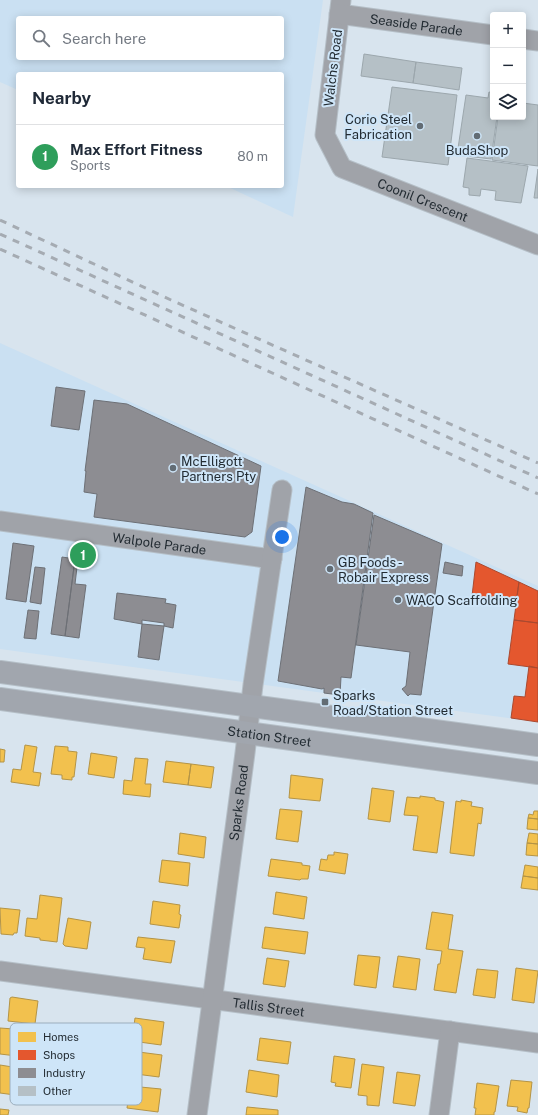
<!DOCTYPE html>
<meta charset="utf-8">
<style>
:root{--surface:#fff;--page:#f2f2f3;--text:#1f2937;--muted:#747a83;--line:#e0e1e3;--accent:#626c74}
body{margin:0;font-family:"Public Sans",sans-serif;background:var(--page);color:var(--text)}
.controls{position:absolute;right:12px;top:12px;display:grid;overflow:hidden;border-radius:4px;box-shadow:0 2px 10px #0003}
.controls button{width:36px;height:36px;display:grid;place-items:center;padding:0;border:0;border-bottom:1px solid var(--line);background:var(--surface);color:var(--text);font:20px sans-serif}
.you{position:absolute;left:282px;top:537px;width:14px;height:14px;margin:-10px;border:3px solid #fff;border-radius:50%;background:#1a73e8;box-shadow:0 0 0 6px #1a73e833}
.badge{display:grid;place-items:center;width:26px;height:26px;border-radius:50%;background:var(--accent);color:#fff;font-size:13px;font-weight:700}
.pin{position:absolute;translate:-50% -50%;border:2px solid #fff;box-shadow:0 1px 4px #0006}
.list{margin:0;padding:0;list-style:none}
h2{display:flex;justify-content:space-between;align-items:center;height:52px;margin:0;padding:0 16px;font-size:17px}
h2 small{font-size:13px;font-weight:400;color:var(--muted)}
.list li{display:grid;grid-template-columns:26px 1fr auto;gap:12px;align-items:center;box-sizing:border-box;height:64px;padding:0 16px;border-top:1px solid var(--line)}
.list b{display:block;font-size:15px;white-space:nowrap}
.list p{margin:0;font-size:13px;white-space:nowrap;color:var(--muted)}
.list em{font-size:13px;font-style:normal;color:var(--muted)}
.icon{flex:none;width:22px;height:22px;fill:none;stroke:currentColor;stroke-width:2;stroke-linecap:round;stroke-linejoin:round}
.map{position:relative;flex:none;width:538px;height:1115px;overflow:hidden}
.search{position:absolute;background:var(--surface);box-shadow:0 2px 10px #0003;left:16px;top:16px;width:268px;height:44px;display:flex;align-items:center;gap:10px;box-sizing:border-box;padding:0 14px;border-radius:4px;color:var(--muted);font-size:15px}
.panel{position:absolute;background:var(--surface);box-shadow:0 2px 10px #0003;left:16px;top:72px;width:268px;height:116px;border-radius:4px}
.map>svg:first-child{display:block}
.built{fill:#cae0f2;fill-rule:evenodd}
.homes{fill:#f2c14e;stroke:#b49446}
.shops{fill:#e4572e;stroke:#aa4a30}
.industry{fill:#8d8d92;stroke:#6d7076}
.building{fill:#b5c0c6;stroke:#9ca7ad}
.lines{fill:none;stroke-linecap:round;stroke-linejoin:round}
.minor-casing{stroke:#b5bfc7;stroke-width:21}
.major-casing{stroke:#b5bfc7;stroke-width:24}
.minor{stroke:#a0a3a9;stroke-width:19}
.major{stroke:#a1a6ae;stroke-width:22}
.rail{stroke:#a5abb2;stroke-width:3;stroke-dasharray:7 7;stroke-linecap:butt}
.poi-dot{fill:#626c74;stroke:#cee5f8;stroke-width:1.5}
.labels{text-anchor:middle;dominant-baseline:central;stroke-width:4;stroke-linejoin:round;paint-order:stroke}
.street-label{font-size:13px;fill:#232c33;stroke:#cee5f8}
.poi-label{font-size:13px;fill:#232c33;stroke:#cee5f8;text-anchor:start}
.key{fill:#cee5f8;stroke:#9baebd;stroke-width:1}
.key-label{font-size:11px;fill:#232c33}
</style>
<div class="map">
<svg width="538" height="1115" viewBox="0 0 538 1115">
<rect width="100%" height="100%" fill="#d8e4ee"/>
<path class="built" d="M0,0H323L293,217L226,186H282V74H18V90L0,82ZM18,18H282V58H18Z
M0,343L538,586V722L0,649Z"/>
<path class="homes" d="M25,745L37,747L33,772L41,773L39,786L11,782L13,769L21,770Z
M55,746L68,747V751L77,752L74,777H72V780L62,779V775L51,774Z
M0,749L5,750L4,762H0Z
M91,753L117,757L114,778L88,774Z
M135,758L148,759L145,784H151L150,797L123,794L124,780L132,781Z
M166,761L191,764L188,785L163,782Z
M191,764L214,767L211,788L188,785Z
M291,775L323,779L320,801L289,798Z
M372,788L394,791L390,822L368,819Z
M420,796L435,798V800L444,802L437,853L413,850L418,816L404,815L407,797L420,798Z
M461,800L472,802L471,806L483,808L481,824L478,823L474,856L450,853L456,801L461,802Z
M280,809L302,811L298,842L276,839Z
M534,811H538V819L528,818L529,814L533,815Z
M528,818L538,819V830L527,829Z
M180,833L206,837L204,858L178,854Z
M529,833L538,834V844L527,843Z
M527,843L538,844V856L526,855Z
M334,852L348,854L345,874L319,870L321,859L327,860L328,855H334Z
M271,859L302,863V865L310,866L308,879H301L300,880L268,876Z
M162,860L190,863L188,886L159,882Z
M525,865L538,867V878L523,876Z
M523,876L538,878V890L521,888Z
M276,892L307,897L304,919L273,914Z
M40,895L62,898L57,942L40,940V938L25,936L27,918L37,919Z
M153,901L180,905L179,914L181,915L179,928L150,924Z
M0,908L20,910L17,933H14L13,935L1,934Z
M432,912L453,915L448,949L463,951L456,993L434,990L438,964H440L442,951L426,949Z
M68,918L91,922L87,949L65,946L63,944Z
M265,927L308,932L305,954L262,948Z
M138,937L175,941L171,963L143,959L145,948L136,947Z
M358,955L380,957L376,988L354,985Z
M398,956L420,959L416,990L393,987Z
M267,958L289,961L285,987L263,984Z
M516,968L538,971L534,1003L512,1000Z
M477,969L498,971L495,998L473,995Z
M12,997L38,1001L35,1024L8,1021L10,998Z
M135,1018L164,1022L161,1045L132,1041Z
M0,1028L14,1029L13,1032L28,1034L25,1057L0,1054Z
M260,1038L291,1042L288,1064L257,1060Z
M131,1051L162,1055L159,1077L128,1073Z
M334,1056L355,1059L351,1088L335,1086L336,1083L331,1082Z
M362,1064L384,1067L379,1106L367,1105V1096L358,1095Z
M0,1065L19,1068L15,1095L0,1093Z
M249,1070L279,1075L277,1097L246,1092Z
M397,1072L420,1075L415,1106L393,1103Z
M511,1080L532,1082L529,1108H528L527,1113L517,1111L518,1107L507,1106Z
M477,1083L499,1086L495,1112H494V1115H475L476,1108H474Z
M130,1086L161,1089L158,1112L127,1108Z
M247,1107L278,1110V1115H246Z
M0,1109L9,1110L8,1115H0Z"/>
<path class="shops" d="M476,562L519,582L516,602L472,596Z
M519,582L538,591V623L514,620Z
M514,620L538,623V668L508,664Z
M529,666L538,668V722L511,718L514,696L525,697Z"/>
<path class="industry" d="M56,387L85,391L79,430L51,426Z
M94,400L127,404L261,466L252,532L245,537L94,517L97,494L84,492L86,471H85Z
M306,487L342,502L354,504L373,513L351,678L341,677L340,695L324,693V688L322,689L278,681Z
M374,515L442,544L421,695L410,694L408,696L402,689L406,686L410,652L356,645Z
M13,543L34,546L26,602L6,599Z
M62,557L75,559L65,636L51,634Z
M75,559H78L75,584L86,585L79,638L65,636Z
M445,562L463,566L462,576L443,573Z
M35,567L45,568L41,604L30,602Z
M117,593L166,599L165,603L176,605L173,628L164,626V623L142,620V624L114,619Z
M28,610L39,611L36,639L24,638Z
M142,624L164,626L159,660L138,657Z"/>
<path class="building" d="M364,54L416,62L413,83L361,76Z
M416,62L462,68L459,90L413,83Z
M392,87L457,95L448,165L382,157Z
M489,92L493,93V117H497L491,159L457,155L466,95L488,98Z
M523,103L538,105V166L492,160L498,117H523Z
M467,158L528,166L521,203L495,200L496,191L481,189L480,196L469,195V188L463,187Z
M538,169V198H534Z"/>
<g class="lines">
<g class="minor-casing">
<g id="minor">
<path id="s1" d="M341,0L325,135L342,168L538,245"/>
<path id="s2" d="M339,14L493,35"/>
<path d="M523,39L538,41"/>
<path id="s3" d="M0,521L272,559"/>
<path id="s4" d="M0,971L538,1043"/>
<path id="s5" d="M197,1115L245,753L253,685L282,490"/>
<path d="M439,1115L450,1031"/>
</g>
</g>
<g class="major-casing">
<g id="major">
<path d="M0,672L538,745"/>
<path id="s6" d="M0,699L538,773"/>
</g>
</g>
<use href="#minor" class="minor"/>
<use href="#major" class="major"/>
<path class="rail" d="M0,220L171,300L538,463
M0,234L538,478
M0,249L538,494"/>
</g>
<g class="poi-dot">
<circle cx="420" cy="126" r="4"/>
<circle cx="477" cy="136" r="4"/>
<circle cx="173" cy="468" r="4"/>
<circle cx="330" cy="569" r="4"/>
<circle cx="398" cy="600" r="4"/>
<rect x="321" y="698" width="8" height="8" rx="2"/>
</g>
<g class="labels">
<g class="street-label">
<text stroke="none"><textPath href="#s2" startOffset="78">Seaside Parade</textPath></text>
<text transform="translate(333 68) rotate(-83)">Walchs Road</text>
<text stroke="none"><textPath href="#s1" startOffset="260">Coonil Crescent</textPath></text>
<text stroke="none"><textPath href="#s3" startOffset="161">Walpole Parade</textPath></text>
<text stroke="none"><textPath href="#s6" startOffset="272">Station Street</textPath></text>
<text stroke="none"><textPath href="#s5" startOffset="315">Sparks Road</textPath></text>
<text stroke="none"><textPath href="#s4" startOffset="271">Tallis Street</textPath></text>
</g>
<g class="poi-label">
<text x="412" y="119" text-anchor="end">Corio Steel<tspan x="412" dy="15">Fabrication</tspan></text>
<text x="477" y="150" text-anchor="middle">BudaShop</text>
<text x="181" y="461">McElligott<tspan x="181" dy="15">Partners Pty</tspan></text>
<text x="338" y="562">GB Foods -<tspan x="338" dy="15">Robair Express</tspan></text>
<text x="406" y="600">WACO Scaffolding</text>
<text x="333" y="695">Sparks<tspan x="333" dy="15">Road/Station Street</tspan></text>
</g>
</g>
<rect x="10" y="1023" width="132" height="82" rx="6" class="key"/>
<rect x="18" y="1032" width="18" height="10" fill="#f2c14e"/>
<rect x="18" y="1050" width="18" height="10" fill="#e4572e"/>
<rect x="18" y="1068" width="18" height="10" fill="#8d8d92"/>
<rect x="18" y="1086" width="18" height="10" fill="#b5c0c6"/>
<g class="key-label">
<text x="43" y="1041">Homes</text>
<text x="43" y="1059">Shops</text>
<text x="43" y="1077">Industry</text>
<text x="43" y="1095">Other</text>
</g>
</svg>
<div class="controls">
<button>+</button>
<button>−</button>
<button><svg class="icon" aria-label="layers" viewBox="0 0 24 24"><path d="M12 4l9 5-9 5-9-5zM3 14l9 5 9-5"/></svg></button>
</div>
<div class="you"></div>
<div class="pin badge" style="left:83px;top:555px;background:#2e9e5b">1</div>
<div class="search"><svg class="icon" aria-label="search" viewBox="0 0 24 24"><circle cx="10" cy="10" r="6"/><path d="M15 15l6 6"/></svg>Search here</div>
<section class="panel">
<h2>Nearby<small></small></h2>
<ul class="list">
<li><span class="badge" style="background:#2e9e5b">1</span><div><b>Max Effort Fitness</b><p>Sports</p></div><em>80 m</em></li>
</ul>
</section>
</div>
